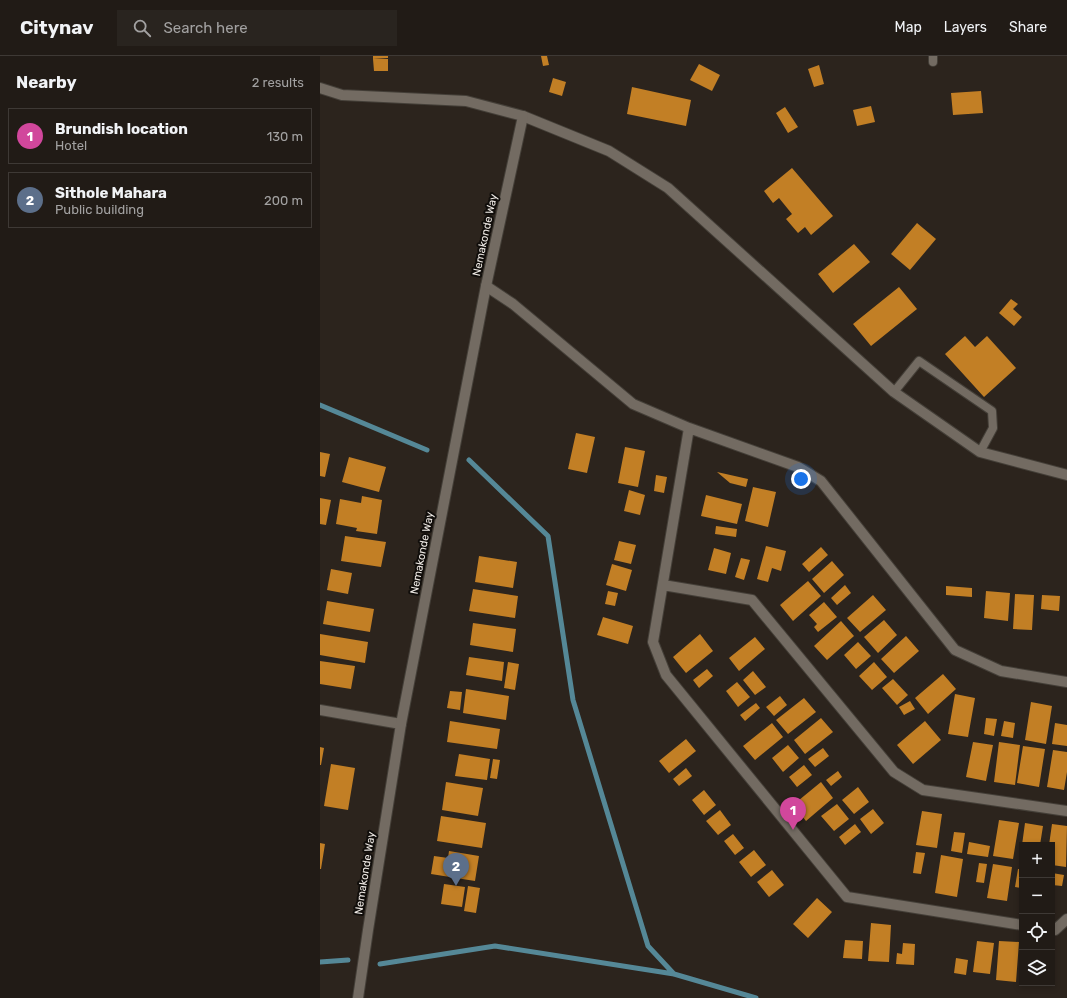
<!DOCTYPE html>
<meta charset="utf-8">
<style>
:root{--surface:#211b16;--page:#29241f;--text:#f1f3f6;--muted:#a2a1a1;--line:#3e3935;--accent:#3bd77f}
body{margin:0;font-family:Rubik,sans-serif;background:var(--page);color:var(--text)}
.controls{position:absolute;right:12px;bottom:12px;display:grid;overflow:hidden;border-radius:0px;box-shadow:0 2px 6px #0003}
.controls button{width:36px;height:36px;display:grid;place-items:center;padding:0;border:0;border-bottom:1px solid var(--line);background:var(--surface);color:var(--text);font:20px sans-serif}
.you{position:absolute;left:481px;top:423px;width:14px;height:14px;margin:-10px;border:3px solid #fff;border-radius:50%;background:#1a73e8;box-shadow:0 0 0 6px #1a73e833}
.badge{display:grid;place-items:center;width:26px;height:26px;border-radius:50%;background:var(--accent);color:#fff;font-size:13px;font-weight:700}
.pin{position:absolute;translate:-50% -33px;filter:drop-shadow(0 1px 2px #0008)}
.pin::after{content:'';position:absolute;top:21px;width:14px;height:12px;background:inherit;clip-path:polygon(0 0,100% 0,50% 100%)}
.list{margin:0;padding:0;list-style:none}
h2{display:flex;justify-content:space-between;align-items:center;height:52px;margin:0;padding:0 16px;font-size:17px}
h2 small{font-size:13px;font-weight:400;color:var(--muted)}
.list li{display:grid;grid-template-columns:26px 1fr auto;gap:12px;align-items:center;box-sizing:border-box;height:56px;margin:0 8px 8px;padding:0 8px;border:1px solid var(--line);border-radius:0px}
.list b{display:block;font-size:15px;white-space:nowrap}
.list p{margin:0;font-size:13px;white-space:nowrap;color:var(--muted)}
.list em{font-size:13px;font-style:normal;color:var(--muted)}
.icon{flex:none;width:22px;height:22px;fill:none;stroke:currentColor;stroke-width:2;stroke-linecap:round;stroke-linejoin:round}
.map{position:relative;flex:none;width:747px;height:942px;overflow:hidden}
header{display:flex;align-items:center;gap:24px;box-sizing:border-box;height:56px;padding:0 20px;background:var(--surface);border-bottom:1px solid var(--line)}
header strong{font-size:19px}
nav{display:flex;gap:22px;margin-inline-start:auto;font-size:14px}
.search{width:280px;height:36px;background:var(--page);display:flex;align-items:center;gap:10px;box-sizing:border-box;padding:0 14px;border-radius:0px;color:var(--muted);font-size:15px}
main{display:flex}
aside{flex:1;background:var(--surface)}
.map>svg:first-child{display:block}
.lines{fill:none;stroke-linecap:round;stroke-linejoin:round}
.stream{stroke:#558897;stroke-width:5}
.building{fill:#c27f25}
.lane-casing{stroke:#443f38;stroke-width:10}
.street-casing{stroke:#443f38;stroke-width:12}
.secondary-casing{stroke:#443f38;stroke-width:12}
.lane{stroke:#736b62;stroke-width:8}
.street{stroke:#736b62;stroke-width:10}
.secondary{stroke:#736b62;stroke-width:10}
.labels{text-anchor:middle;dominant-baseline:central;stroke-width:4;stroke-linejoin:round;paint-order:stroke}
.street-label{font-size:11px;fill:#f0ebe6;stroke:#110e0b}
</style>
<header>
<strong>Citynav</strong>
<div class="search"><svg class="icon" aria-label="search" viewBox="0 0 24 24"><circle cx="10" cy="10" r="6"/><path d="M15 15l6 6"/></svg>Search here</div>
<nav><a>Map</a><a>Layers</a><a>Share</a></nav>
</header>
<main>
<aside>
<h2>Nearby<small>2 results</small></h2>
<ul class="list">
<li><span class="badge" style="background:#d1479c">1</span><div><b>Brundish location</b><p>Hotel</p></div><em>130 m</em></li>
<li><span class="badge" style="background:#5c6f8a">2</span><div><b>Sithole Mahara</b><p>Public building</p></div><em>200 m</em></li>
</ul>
</aside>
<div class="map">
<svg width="747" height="942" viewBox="0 0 747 942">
<rect width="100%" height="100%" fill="#2c241d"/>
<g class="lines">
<path class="stream" d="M0,349L107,394
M149,404L228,480L253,644L328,890L354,918
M0,906L28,904
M60,908L175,890L354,918L436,942"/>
</g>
<path class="building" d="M53,0H68V2L53,3Z
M221,0H227L229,9L223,10Z
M53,3H68V15H54Z
M379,8L400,19L392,35L370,24Z
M499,9L504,28L494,31L488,13Z
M233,22L246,26L242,40L229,36Z
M312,31L371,44L366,70L307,58Z
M661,35L663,57L633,59L631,37Z
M551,50L555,66L537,70L533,54Z
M465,51L478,71L468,77L456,57Z
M472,112L513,160L491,179L485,171L478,177L466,163L472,158L459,142L453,147L444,135Z
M597,167L616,183L590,214L571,198Z
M534,188L550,206L513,237L498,218Z
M579,231L597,253L551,290L533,268Z
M691,243L698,248L693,253L702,261L694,270L679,257Z
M645,280L655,291L667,280L696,312L664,341L625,298Z
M256,377L275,381L267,417L248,413Z
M305,391L325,395L318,431L298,427Z
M0,396L10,398L5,421L0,420Z
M29,401L66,411L59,436L22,426Z
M397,416L428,423L426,431L410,427Z
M336,419L347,421L344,437L334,435Z
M433,431L456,436L448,471L425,465Z
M309,434L325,439L320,459L304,455Z
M386,439L422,448L417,468L381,460Z
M42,440L62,444L57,478L36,475L37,472L16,468L20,443L41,447Z
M0,442L11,444L6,469L0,468Z
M396,470L417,473L416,481L395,478Z
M25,480L66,486L61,511L21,505Z
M299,485L316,489L311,508L294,504Z
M446,490L466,495L461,515L452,512L448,526L437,523Z
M501,491L508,499L489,516L482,508Z
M394,492L411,497L406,518L388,514Z
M159,500L197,506L193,532L155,526Z
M421,502L430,504L424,524L415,521Z
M512,505L524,519L504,537L492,523Z
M292,508L312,514L306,535L286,529Z
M11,513L32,517L28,538L7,534Z
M488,525L501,540L473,565L460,549Z
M525,529L531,537L517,549L511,542Z
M626,530L652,532V541L626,539Z
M153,533L198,540L195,562L149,555Z
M288,535L298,537L295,550L285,548Z
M666,535L690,537L688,565L664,562Z
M695,538L714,539L712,574L693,573Z
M553,539L566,554L540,576L527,562Z
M722,539L740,540L739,555L721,553Z
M7,545L54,553L50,576L3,568Z
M504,546L517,561L498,576L494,571L497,568L489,559Z
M283,561L313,570L308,588L277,579Z
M564,564L577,579L558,597L544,581Z
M521,565L534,580L507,604L494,590Z
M153,567L196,573L193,596L150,589Z
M0,578L48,586L45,607L0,599Z
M380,578L393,595L366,617L353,601Z
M586,580L599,595L574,617L561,603Z
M435,581L445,593L419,615L409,602Z
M538,586L551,600L536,613L524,599Z
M149,601L184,606L182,625L146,619Z
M0,605L35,610L31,633L0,628Z
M188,606L199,608L195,634L184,632Z
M554,606L567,621L552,634L539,620Z
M387,613L393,620L379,632L373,624Z
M433,615L446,631L435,639L423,624Z
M623,618L636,633L608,658L595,642Z
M573,623L588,639L577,649L562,632Z
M417,626L430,641L418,651L406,635Z
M146,633L189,640L186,664L143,657Z
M130,635L142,636L140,654L127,652Z
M635,638L655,642L648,681L628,678Z
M460,640L467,649L454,660L446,651Z
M484,642L496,656L468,678L456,664Z
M590,645L595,653L584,659L579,651Z
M711,646L732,650L726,688L705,684Z
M436,647L440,652L425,665L420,659Z
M501,662L513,676L485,698L474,684Z
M666,662L677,663L674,680L664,678Z
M130,665L180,673L177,693L127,686Z
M605,665L621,684L593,708L577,689Z
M684,665L695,667L693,682L681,680Z
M452,667L463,681L435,704L423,690Z
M735,667L747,669V690L732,688Z
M366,683L376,695L349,717L339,705Z
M653,686L673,689L666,725L646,721Z
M679,686L700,689L695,729L674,726Z
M468,689L479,702L463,716L452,702Z
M703,690L725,693L719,731L697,727Z
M0,691L4,692L1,709H0Z
M503,692L509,700L495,711L488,703Z
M733,694L747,696V716L744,734L727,731Z
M139,698L170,703L167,724L135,720Z
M173,703L180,704L177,723L170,722Z
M11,708L35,712L28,754L4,750Z
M484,709L492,719L477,731L469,721Z
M366,712L372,720L359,730L353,723Z
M518,715L522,721L511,730L506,724Z
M126,726L163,732L158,760L122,754Z
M501,726L513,742L486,765L473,749Z
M538,731L549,746L534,758L522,744Z
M384,734L396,749L384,759L372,744Z
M517,748L529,763L514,775L501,760Z
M553,753L564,767L551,778L540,763Z
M400,754L411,769L398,779L386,765Z
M602,755L622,758L617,792L596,789Z
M121,760L166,767L162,792L117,785Z
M679,764L699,767L693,803L673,800Z
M705,767L723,770L720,789H702Z
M535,768L541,776L525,789L519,781Z
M732,768L747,770L746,811L732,809V789H729Z
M634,776L645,777L642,797L631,795Z
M413,778L424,792L415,799L404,785Z
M649,786L670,790L668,801L647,798Z
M0,787L5,788L1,813H0Z
M434,794L446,809L431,821L419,806Z
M129,795L159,800L155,825L111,818L114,800L128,802Z
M596,796L605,797L601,818L593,817Z
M621,799L643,803L637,841L615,837Z
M659,807L667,808L664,827L656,826Z
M673,808L692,811L687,845L667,842Z
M698,813H702V832L695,831Z
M452,814L464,829L449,841L437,826Z
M732,817L744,819L742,830L732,829Z
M124,828L145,831L142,851L121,848Z
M148,830L160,832L156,857L144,855Z
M497,842L512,856L488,882L473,868Z
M551,867L571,869L569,906L548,905Z
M525,884L543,885L542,903L523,902Z
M657,885L674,887L670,918L653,916Z
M679,885L699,886L696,926L676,924Z
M583,887L595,888L594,909L576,908L577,897L582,898Z
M636,902L648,904L646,919L634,917Z"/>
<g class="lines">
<g class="lane-casing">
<path id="lane" d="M613,0V6
M574,336L599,305L672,355L673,372L660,396"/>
</g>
<g class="street-casing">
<path id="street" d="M203,60L289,95L348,132L574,336L660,396L747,419
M166,230L193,248L313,348L369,372L478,411L501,425L635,594L681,615L747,626
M369,372L333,586L346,619L527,841L702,869
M343,529L432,544L574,716L603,734L747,755
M0,654L81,668
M732,873L735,874L747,863"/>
</g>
<g class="secondary-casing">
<path id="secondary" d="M0,32L22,39L146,45L203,60L166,230L81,668L48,874L38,942"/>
</g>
<use href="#lane" class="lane"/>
<use href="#street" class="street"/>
<use href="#secondary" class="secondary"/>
</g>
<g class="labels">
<g class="street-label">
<text transform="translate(165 179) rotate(-78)">Nemakonde Way</text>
<text transform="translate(102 497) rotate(-79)">Nemakonde Way</text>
<text transform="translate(45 817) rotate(-81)">Nemakonde Way</text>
</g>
</g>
</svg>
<div class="controls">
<button>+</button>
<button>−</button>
<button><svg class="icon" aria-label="locate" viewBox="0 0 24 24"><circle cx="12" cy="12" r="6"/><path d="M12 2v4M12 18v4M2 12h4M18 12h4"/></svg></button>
<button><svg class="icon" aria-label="layers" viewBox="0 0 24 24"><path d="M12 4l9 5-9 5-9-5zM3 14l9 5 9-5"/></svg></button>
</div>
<div class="you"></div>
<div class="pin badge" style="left:473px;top:774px;background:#d1479c">1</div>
<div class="pin badge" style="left:136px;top:830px;background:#5c6f8a">2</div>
</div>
</main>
